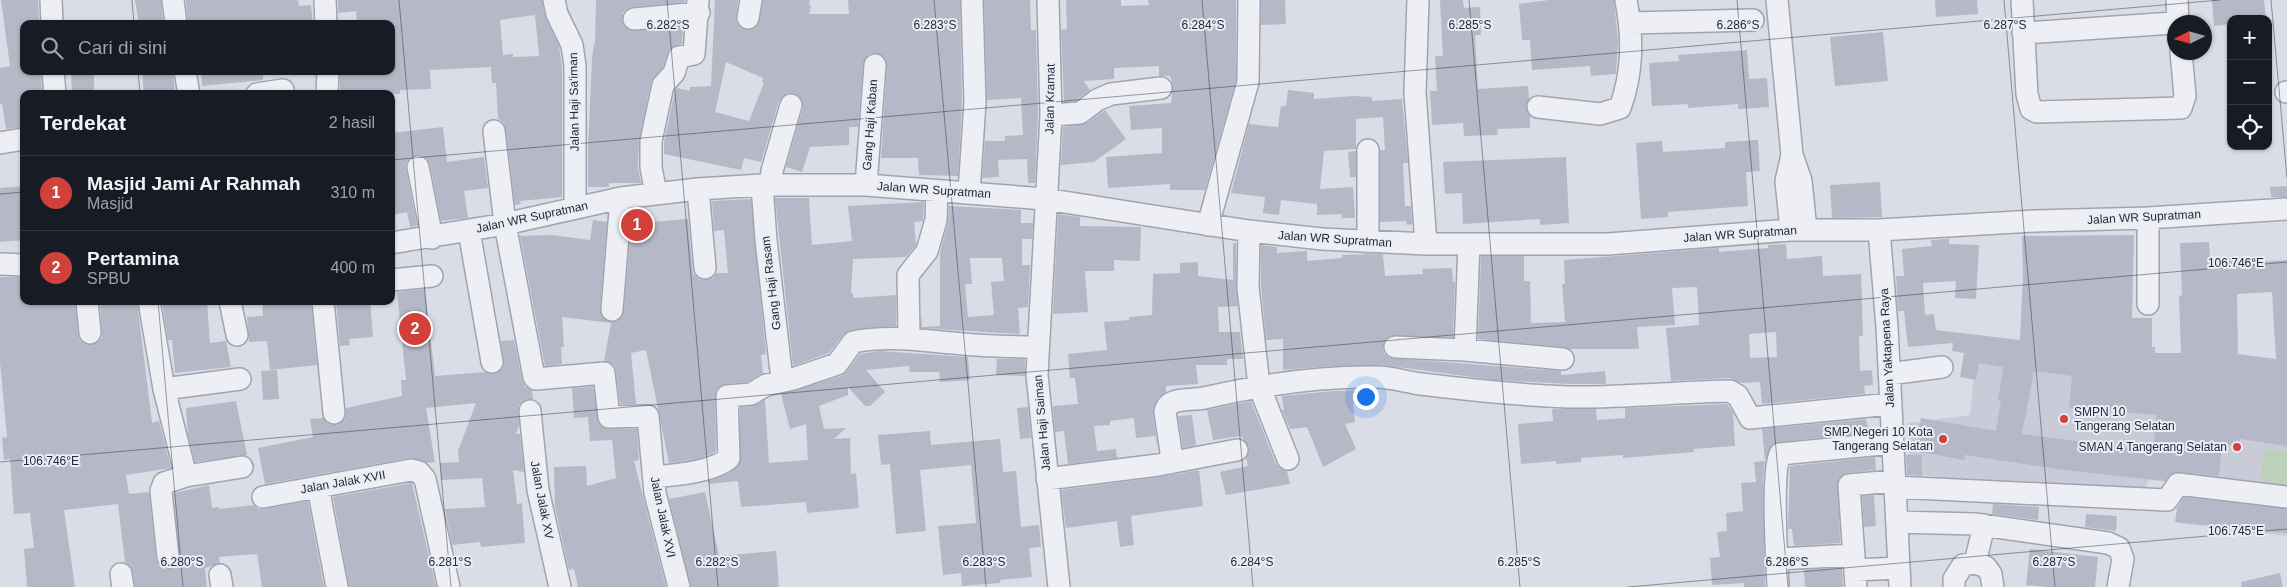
<!DOCTYPE html>
<html lang="id">
<meta charset="utf-8">
<style>
:root{--surface:#171b24;--page:#20242c;--text:#f1f3f6;--muted:#9ea1a6;--line:#363941;--accent:#d0413b}
body{margin:0;font-family:Arial,sans-serif;background:var(--page);color:var(--text)}
.controls{position:absolute;right:15px;top:15px;display:grid;overflow:hidden;border-radius:10px;box-shadow:0 1px 4px #0004}
.controls button{width:45px;height:45px;display:grid;place-items:center;padding:0;border:0;border-bottom:1px solid var(--line);background:var(--surface);color:var(--text);font:25px sans-serif}
.compass{position:absolute;left:2167px;top:15px;width:45px;height:45px;border-radius:50%;background:var(--surface);box-shadow:0 1px 4px #0004;rotate:265deg}
.you{position:absolute;left:1365px;top:396px;width:18px;height:18px;margin:-12px;border:4px solid #fff;border-radius:50%;background:#1a73e8;box-shadow:0 0 0 8px #1a73e833}
.badge{display:grid;place-items:center;width:32px;height:32px;border-radius:50%;background:var(--accent);color:#fff;font-size:16px;font-weight:700}
.pin{position:absolute;translate:-50% -50%;border:2px solid #fff;box-shadow:0 1px 5px #0006}
.list{margin:0;padding:0;list-style:none}
h2{display:flex;justify-content:space-between;align-items:center;height:65px;margin:0;padding:0 20px;font-size:21px}
h2 small{font-size:16px;font-weight:400;color:var(--muted)}
.list li{display:grid;grid-template-columns:32px 1fr auto;gap:15px;align-items:center;box-sizing:border-box;height:75px;padding:0 20px;border-top:1px solid var(--line)}
.list b{display:block;font-size:19px;white-space:nowrap}
.list p{margin:0;font-size:16px;white-space:nowrap;color:var(--muted)}
.list em{font-size:16px;font-style:normal;color:var(--muted)}
.icon{flex:none;width:28px;height:28px;fill:none;stroke:currentColor;stroke-width:2;stroke-linecap:round;stroke-linejoin:round}
.map{position:relative;flex:none;width:2287px;height:587px;overflow:hidden}
.search{position:absolute;background:var(--surface);box-shadow:0 1px 4px #0004;left:20px;top:20px;width:375px;height:55px;display:flex;align-items:center;gap:12px;box-sizing:border-box;padding:0 18px;border-radius:10px;color:var(--muted);font-size:19px}
.panel{position:absolute;background:var(--surface);box-shadow:0 1px 4px #0004;left:20px;top:90px;width:375px;height:215px;border-radius:10px}
.map>svg:first-child{display:block}
.built{fill:#c9ccd8}
.green{fill:#bdd0bc}
.building{fill:#b5b8c6;fill-rule:evenodd}
.lines{fill:none;stroke-linecap:round;stroke-linejoin:round}
.minor-casing{stroke:#a1a3b0;stroke-width:24}
.minor{stroke:#eeeff4;stroke-width:21}
.ticks{fill:none;stroke:#25293c;stroke-width:1;stroke-opacity:0.45}
.poi-dot{fill:#d0413b;stroke:#eaedf4;stroke-width:2}
.labels{text-anchor:middle;dominant-baseline:central;stroke-width:4;stroke-linejoin:round;paint-order:stroke}
.street-label{font-size:12px;fill:#25293c;stroke:#eaedf4}
.poi-label{font-size:12px;fill:#25293c;stroke:#eaedf4;text-anchor:end}
.ticks-label{font-size:12px;text-anchor:middle;fill:#25293c;stroke:#eaedf4;stroke-width:4;stroke-linejoin:round;paint-order:stroke}
</style>
<div class="map">
<svg width="2287" height="587" viewBox="0 0 2287 587">
<rect width="100%" height="100%" fill="#dbdde6"/>
<path class="built" d="M1978,337L2079,351L2287,362V536L2177,523L2182,483L2149,480L2140,499L1910,474L1908,423L1970,415Z"/>
<path class="green" d="M2264,449L2287,452V488L2260,485Z"/>
<path class="building" d="M1,0H38L39,20L24,22V71H41L42,94H24V127L6,129L2,104H0V68L10,66Z
M135,0H161L163,24H139Z
M186,0H298L299,6L311,5L313,24H188Z
M338,0H542L546,19L559,46L562,67V197L520,201L521,204L515,205L506,130L504,123L498,119L496,83H492L491,67L430,70L431,89L400,90V94H340V73L391,71V24H357L356,11L338,13ZM535,15L539,56L513,57V54L503,55L500,20Z
M596,0H685V2L633,7L626,9L622,14L624,26L629,30L683,27L682,44L670,48L663,67L651,82L639,141L638,167L641,183H609V187H588V149L592,59L594,44H595Z
M715,0H738L736,22L740,28L746,30L753,29L758,26L763,0H810L809,5H811L809,14H849L848,0H960L962,102L958,176L919,175L918,158H881L887,66L882,55L875,53L869,54L863,64L858,127H849V145L810,147L802,172L786,167L803,108L800,97L794,93H788L779,101L761,162L744,158L741,170L664,154V142L675,91L677,88L690,91V87L711,86ZM726,62L763,78L762,83H764L749,121L715,112Z
M984,0H1030L1031,30H1036L1038,115L1035,183H1028L1027,159L998,160L999,177L982,178L985,141H1005V136L1023,135L1021,98L987,100Z
M1066,0H1121V6L1149,5L1148,0H1236V80L1205,190H1170V184L1108,188L1106,157L1162,153V128L1131,130L1129,106L1171,103L1173,86L1170,76H1159V66L1114,68V79L1084,81L1090,90L1075,101L1064,102L1061,30L1067,29Z
M1261,0H1285L1286,24L1261,25Z
M1440,0H1463L1464,8L1480,7L1481,35H1475L1478,89L1528,86L1529,99L1526,106L1530,116V128L1497,129L1498,135L1464,136L1463,123L1432,125L1430,91H1437L1435,56H1443Z
M1549,0H1614L1618,42L1616,74L1591,76L1590,66L1532,70L1530,40H1522L1519,4Z
M1935,0H1977L1978,14L1936,17Z
M2212,0H2264L2266,19H2231V24L2214,26Z
M1883,32L1888,81L1835,86L1830,37Z
M1747,50L1749,79L1767,78L1769,107L1738,109V104L1688,108V104L1652,106L1649,63L1679,61L1678,55Z
M71,71H94V94H72Z
M142,71H173L175,94H144Z
M201,71H263V80L202,86Z
M1288,90L1314,93V99L1353,96L1372,97V101L1402,99L1408,163H1403L1405,206H1411L1412,224L1407,225L1406,221L1380,222V150H1385L1383,117L1356,119V149L1324,151L1320,189L1353,187L1355,218H1342V214L1317,215V204L1281,200L1279,215L1263,213L1265,197L1231,193L1249,124L1278,127L1281,106H1286Z
M1105,110L1126,139L1094,162L1061,165L1063,127L1087,123Z
M443,127L447,162L484,157L488,188L464,191L468,218L441,221L430,164L427,158L422,155L410,157L406,163V169L417,226L410,227L407,212L391,215V133Z
M1758,140L1760,171L1746,172L1748,206L1668,212V217L1641,219L1636,143L1662,141L1663,152L1725,148V142Z
M1356,151V177H1350L1348,152Z
M1566,157L1569,223L1540,225V219L1463,224L1462,193L1445,194L1443,162Z
M1880,182L1882,217L1832,218L1830,185Z
M24,186V240L0,242V188Z
M2287,186V197H2271L2270,187Z
M775,198H809L812,245L852,241L848,206L924,202L923,221L914,222L916,245L906,257L853,259L851,293H853V298L896,295V326L850,330L843,335L829,353L793,366Z
M751,199L766,354L761,355L763,373L747,382L726,384L716,390L715,396L716,452L701,458L669,463L646,350L631,353L636,404H620L616,371L614,365L604,361L611,323L562,317L564,347H561L562,364L545,366L520,236L552,235L590,240L593,220L607,222L600,309L605,320L611,322L622,317L624,311L632,213L652,214V222L688,219L693,274L699,279L707,280L713,278L716,273H728L724,230L714,231L712,201Z
M949,206L1021,210V223H1033L1032,239H1022V265H1030L1028,307L1018,308L1020,334L921,328V313L922,327L940,326V252L948,223ZM970,258H1002L1004,281L991,282L994,315L968,317L965,284H972Z
M1058,214L1080,217V226L1141,227L1140,261L1114,260V271H1085L1088,312L1053,314Z
M2134,235L2132,318H2152V347H2155V353H2181L2179,296L2182,295L2180,243L2209,242L2210,259L2244,257V263L2287,260V446L2240,439L2239,446L2222,444L2219,476L2179,472L2172,473L2165,481L2064,470L1965,455L1964,460L1915,451L1921,418L1996,431L2001,401L1998,400L2003,367L1979,363L1976,380L1960,377L1964,353L1952,351L1953,343L1908,347L1904,311H1898L1897,294L1896,276H1904L1902,249L1932,246L1931,240L1949,239V244L1979,245L1976,299L1955,298L1956,281L1923,283L1925,315L1934,314L1936,330L2020,340L2023,276L2022,236ZM2272,292L2276,359L2238,354L2237,294ZM2034,371L2072,376L2069,408L2157,415L2153,451L2022,434Z
M1233,243H1236V287L1238,306L1218,307L1219,332H1240L1243,359H1227V365H1196L1198,384L1166,386V392L1156,402L1153,413L1158,452L1155,436L1136,438L1134,418L1110,421V425L1094,426L1097,451L1116,449L1117,458L1068,464L1064,431L1055,432L1053,406L1078,404L1075,378H1070L1068,354L1107,350L1104,322L1129,320V317L1152,315L1153,274L1180,273V263L1198,262V276L1233,280Z
M1786,244L1787,259L1822,256L1823,276L1861,274L1863,336H1859L1860,371L1872,370L1873,385L1864,386L1865,394L1762,404L1760,382L1741,383L1730,378L1671,381L1666,328L1699,325L1697,287L1672,288L1675,325L1637,327L1639,349H1571L1564,347L1478,339L1481,256H1524V281H1530L1531,323L1565,322L1562,284H1565L1564,260L1719,248V252L1768,248V245ZM1776,332L1777,357L1750,358L1749,334Z
M1261,245L1277,247V253L1307,251V261L1342,258V255L1383,254L1385,276L1423,274L1422,269L1452,268L1453,282H1455L1453,337L1390,336L1385,340L1383,347L1384,353L1389,358L1561,371V375L1605,371L1606,384H1568L1495,380L1382,365L1332,366L1283,370V339L1266,340L1261,286Z
M0,277H24V301H75L78,335L80,341L85,344L97,343L102,338L100,301H137L152,423L159,421L171,468L126,475L129,494L149,492L156,558L158,565L163,569H170L176,567L180,562L174,493L209,485L212,508L219,507V509L254,505L258,509H265L308,501L324,587H262L257,554L219,557L220,563L205,568L207,587H135L133,572L130,566L125,562L118,504L64,510L75,587H27L24,549L34,548L30,513L14,514L10,459L4,460L2,438L7,437L0,362Z
M425,289L435,376L485,372L495,374L500,371L504,366L501,341L514,340L522,379L525,386L532,391L533,399L523,401L518,406L519,425L516,434H520L524,472L513,470L517,504L522,503L525,543L481,547L480,542L452,545L445,509L485,507L482,478L441,480L440,463L459,462L458,451L476,403L426,408L435,462L427,463L409,458L265,484L258,448L313,437L310,419L323,418L328,424L336,425L345,419L346,408L402,396L401,380H406L397,292Z
M162,301H207L210,343L226,341L231,367L175,373L172,340H168Z
M262,301H311L317,365L270,370L267,341L249,342L247,317L263,316Z
M336,301H370L373,337L349,339L350,345L340,346Z
M879,351L968,357L970,380L940,382L939,372H910L909,366L866,370L885,392L870,406H865L848,387V395L819,406L824,429L846,428L834,439L850,438L851,474L856,473L859,508L807,513L806,502L741,507L738,481L709,484L708,481L729,473L740,463V407L752,406L765,400L769,463L808,460L806,424L790,429L781,394L841,376L847,371L860,354Z
M997,359H1025V376L996,375Z
M277,370L279,399L263,400L261,371Z
M593,387L599,424L609,429H637L639,460L634,461L666,587H578L574,569L569,570L555,507L554,467L586,466L587,486L616,478L612,440L590,441L588,417L574,418L572,388Z
M1373,390L1366,391L1367,403L1353,404L1355,422L1345,424L1356,449L1323,467L1307,427L1290,429L1282,410H1284L1282,396L1333,391Z
M236,401L247,455L195,462L188,435L186,408Z
M1251,401L1276,464L1281,469L1287,471L1290,484L1226,495L1220,472L1248,466L1246,458L1249,447L1241,436L1213,440L1207,410Z
M1727,404L1733,412L1735,446L1693,449L1694,452L1623,458V455L1581,458V462L1556,464V461L1521,464L1518,424L1553,421L1552,409H1596L1597,420L1625,418V408Z
M1028,407L1031,438L1020,439L1017,408Z
M1192,415L1196,445L1183,448L1178,416Z
M1866,419L1869,433L1779,442L1772,445L1765,461L1763,479L1765,587H1744V583L1712,585L1710,558L1720,557L1717,532L1727,531L1726,513L1743,511L1741,483L1756,482L1754,462L1765,461L1762,429Z
M930,431L931,445L1000,439L1003,472L1016,471L1021,527L1039,525L1041,547L1029,548L1032,577L1000,580V583L962,586L961,573L943,575L938,526L976,523L971,465L920,470L926,531L896,534L890,464L881,465L878,435Z
M1906,455H1922V476L1907,475Z
M1875,457L1876,470L1847,473L1842,475L1838,480L1840,543L1794,546L1792,529H1788L1790,466Z
M1199,470L1203,506L1131,516L1134,545L1120,547L1117,521L1066,528L1061,490L1160,477Z
M412,483L436,587H349L333,497Z
M705,492L719,556L776,551L779,587H691L669,499Z
M1874,495L1876,526L1864,527L1862,496Z
M2184,497L2287,509V533L2175,522L2177,508Z
M1993,504L2039,507L2038,520L1992,514Z
M2086,514L2117,516L2116,531L2085,527Z
M2030,549L2098,557L2095,587H2047L2026,585Z
M1842,568L1843,587H1805L1804,570Z
M2280,573L2283,587H2242L2241,582Z"/>
<g class="lines">
<g class="minor-casing">
<path id="minor" d="M51,0L52,24
M173,0L176,24
M325,0L326,24
M554,0L557,14L572,45L575,66V208
M1048,0L1051,115L1037,375L1059,587
M1418,0L1415,93L1426,244
M1777,0L1792,155L1801,181L1806,230
M2022,0L2027,94L2031,109L2037,112L2181,108L2185,96L2181,52
M2177,0L2178,22
M748,18L751,0
M634,19L699,13
M1631,23L1753,20
M2023,33L2174,23
M53,71L55,94
M185,71L189,94
M2286,92H2287
M257,94L283,90
M327,94L328,71
M1538,107L1600,114L1620,108C1633,72 1633,38 1626,0
M1051,115L1080,113L1097,100L1111,94L1161,88
M494,131L505,224L534,377L536,379L604,373L609,417L648,416L655,493L679,587
M0,143L24,139
M418,167L432,238
M762,185L766,240L782,380
M770,185L772,171L791,105
M866,185L875,65
M698,189L705,268
M969,192L975,102L972,0
M656,194L651,167V141L663,85L674,73L679,57L694,54L698,0
M2148,218V304
M1208,225L1248,82L1249,0
M1791,230L1786,181L1792,155
M1879,230L1887,327L1900,587
M469,231L492,362
M1249,231L1248,287L1259,386L1288,459
M1368,242V150
M391,243L505,224L621,198L698,189L762,185H866L1045,199L1249,231L1322,239L1426,244H1608L1791,230H1879L2035,221L2148,218L2287,209
M0,264L24,265
M391,280L432,276
M87,301L90,333
M149,301L164,389L186,476
M230,301L237,335
M323,301L334,413
M612,310L621,198
M909,337L908,275L927,251L936,220L937,191
M1395,347L1465,350L1563,359
M1465,350L1469,244
M1889,374L1942,367
M164,389L240,379
M530,411L538,490L560,587
M1170,463L1171,452L1165,412C1168,396 1192,401 1204,398C1260,385 1318,376 1376,377C1391,377 1406,382 1421,384C1470,390 1518,395 1568,397C1621,398 1676,392 1730,391L1738,396L1750,418L1890,404
M654,477C674,475 714,472 729,458L727,396L751,394L766,385L793,379L837,364L853,342C887,335 918,340 953,343C981,346 1010,347 1038,347
M1047,479L1158,465L1237,450
M318,487L337,587
M1894,487L2167,500L2178,484L2287,497
M263,497L411,470L419,472L425,479L449,587
M1897,522L1975,524L2108,543L2119,548L2123,559L2118,587
M168,557L161,491L164,483L186,476L242,467
M1777,559L1854,555
M1975,563L1984,525
M1855,570L1899,568
M121,574L123,587
M220,575L222,587
M1778,587C1777,561 1771,474 1780,454L1892,443
M1856,587L1849,485L1894,481
M1954,587V579L1963,565L1975,563L1986,567L1991,574L1993,587"/>
</g>
<use href="#minor" class="minor"/>
</g>
<path class="ticks" d="M132,0L134,24M399,0L451,587M667,0L718,587M934,0L986,587M1202,0L1253,587M1469,0L1520,587M1737,0L1788,587M2004,0L2055,587M2271,0L2287,178M138,71L140,94M391,160L2220,0M0,194L24,192M158,301L183,587M0,462L2287,262M1628,587L2287,529"/>
<g class="poi-dot">
<circle cx="2064" cy="419" r="5"/>
<circle cx="1943" cy="439" r="5"/>
<circle cx="2237" cy="447" r="5"/>
</g>
<g class="labels">
<g class="street-label">
<text transform="translate(1050 99) rotate(-89)">Jalan Kramat</text>
<text transform="translate(574 102) rotate(-91)">Jalan Haji Sa'iman</text>
<text transform="translate(870 125) rotate(-86)">Gang Haji Kaban</text>
<text transform="translate(934 190) rotate(4)">Jalan WR Supratman</text>
<text transform="translate(532 217) rotate(-12)">Jalan WR Supratman</text>
<text transform="translate(2144 217) rotate(-3)">Jalan WR Supratman</text>
<text transform="translate(1740 234) rotate(-4)">Jalan WR Supratman</text>
<text transform="translate(1335 239) rotate(4)">Jalan WR Supratman</text>
<text transform="translate(771 283) rotate(-97)">Gang Haji Rasam</text>
<text transform="translate(1887 348) rotate(-93)">Jalan Yaktapena Raya</text>
<text transform="translate(1042 423) rotate(-95)">Jalan Haji Saiman</text>
<text transform="translate(343 482) rotate(-10)">Jalan Jalak XVII</text>
<text transform="translate(542 500) rotate(79)">Jalan Jalak XV</text>
<text transform="translate(663 517) rotate(78)">Jalan Jalak XVI</text>
</g>
<g class="poi-label">
<text x="2074" y="412" text-anchor="start">SMPN 10<tspan x="2074" dy="14">Tangerang Selatan</tspan></text>
<text x="1933" y="432">SMP Negeri 10 Kota<tspan x="1933" dy="14">Tangerang Selatan</tspan></text>
<text x="2227" y="447">SMAN 4 Tangerang Selatan</text>
</g>
</g>
<g class="ticks-label">
<text x="668" y="29">6.282°S</text>
<text x="935" y="29">6.283°S</text>
<text x="1203" y="29">6.284°S</text>
<text x="1470" y="29">6.285°S</text>
<text x="1738" y="29">6.286°S</text>
<text x="2005" y="29">6.287°S</text>
<text x="2236" y="267">106.746°E</text>
<text x="51" y="465">106.746°E</text>
<text x="2236" y="535">106.745°E</text>
<text x="182" y="566">6.280°S</text>
<text x="450" y="566">6.281°S</text>
<text x="717" y="566">6.282°S</text>
<text x="984" y="566">6.283°S</text>
<text x="1252" y="566">6.284°S</text>
<text x="1519" y="566">6.285°S</text>
<text x="1787" y="566">6.286°S</text>
<text x="2054" y="566">6.287°S</text>
</g>
</svg>
<div class="controls">
<button>+</button>
<button>−</button>
<button><svg class="icon" aria-label="locate" viewBox="0 0 24 24"><circle cx="12" cy="12" r="6"/><path d="M12 2v4M12 18v4M2 12h4M18 12h4"/></svg></button>
</div>
<svg class="compass" viewBox="-18 -18 36 36"><path d="M0-13l5 13h-10z" fill="#e53935"/><path d="M0 13l5-13h-10z" fill="#9ea1a6"/></svg>
<div class="you"></div>
<div class="pin badge" style="left:637px;top:225px">1</div>
<div class="pin badge" style="left:415px;top:329px">2</div>
<div class="search"><svg class="icon" aria-label="search" viewBox="0 0 24 24"><circle cx="10" cy="10" r="6"/><path d="M15 15l6 6"/></svg>Cari di sini</div>
<section class="panel">
<h2>Terdekat<small>2 hasil</small></h2>
<ul class="list">
<li><span class="badge">1</span><div><b>Masjid Jami Ar Rahmah</b><p>Masjid</p></div><em>310 m</em></li>
<li><span class="badge">2</span><div><b>Pertamina</b><p>SPBU</p></div><em>400 m</em></li>
</ul>
</section>
</div>
